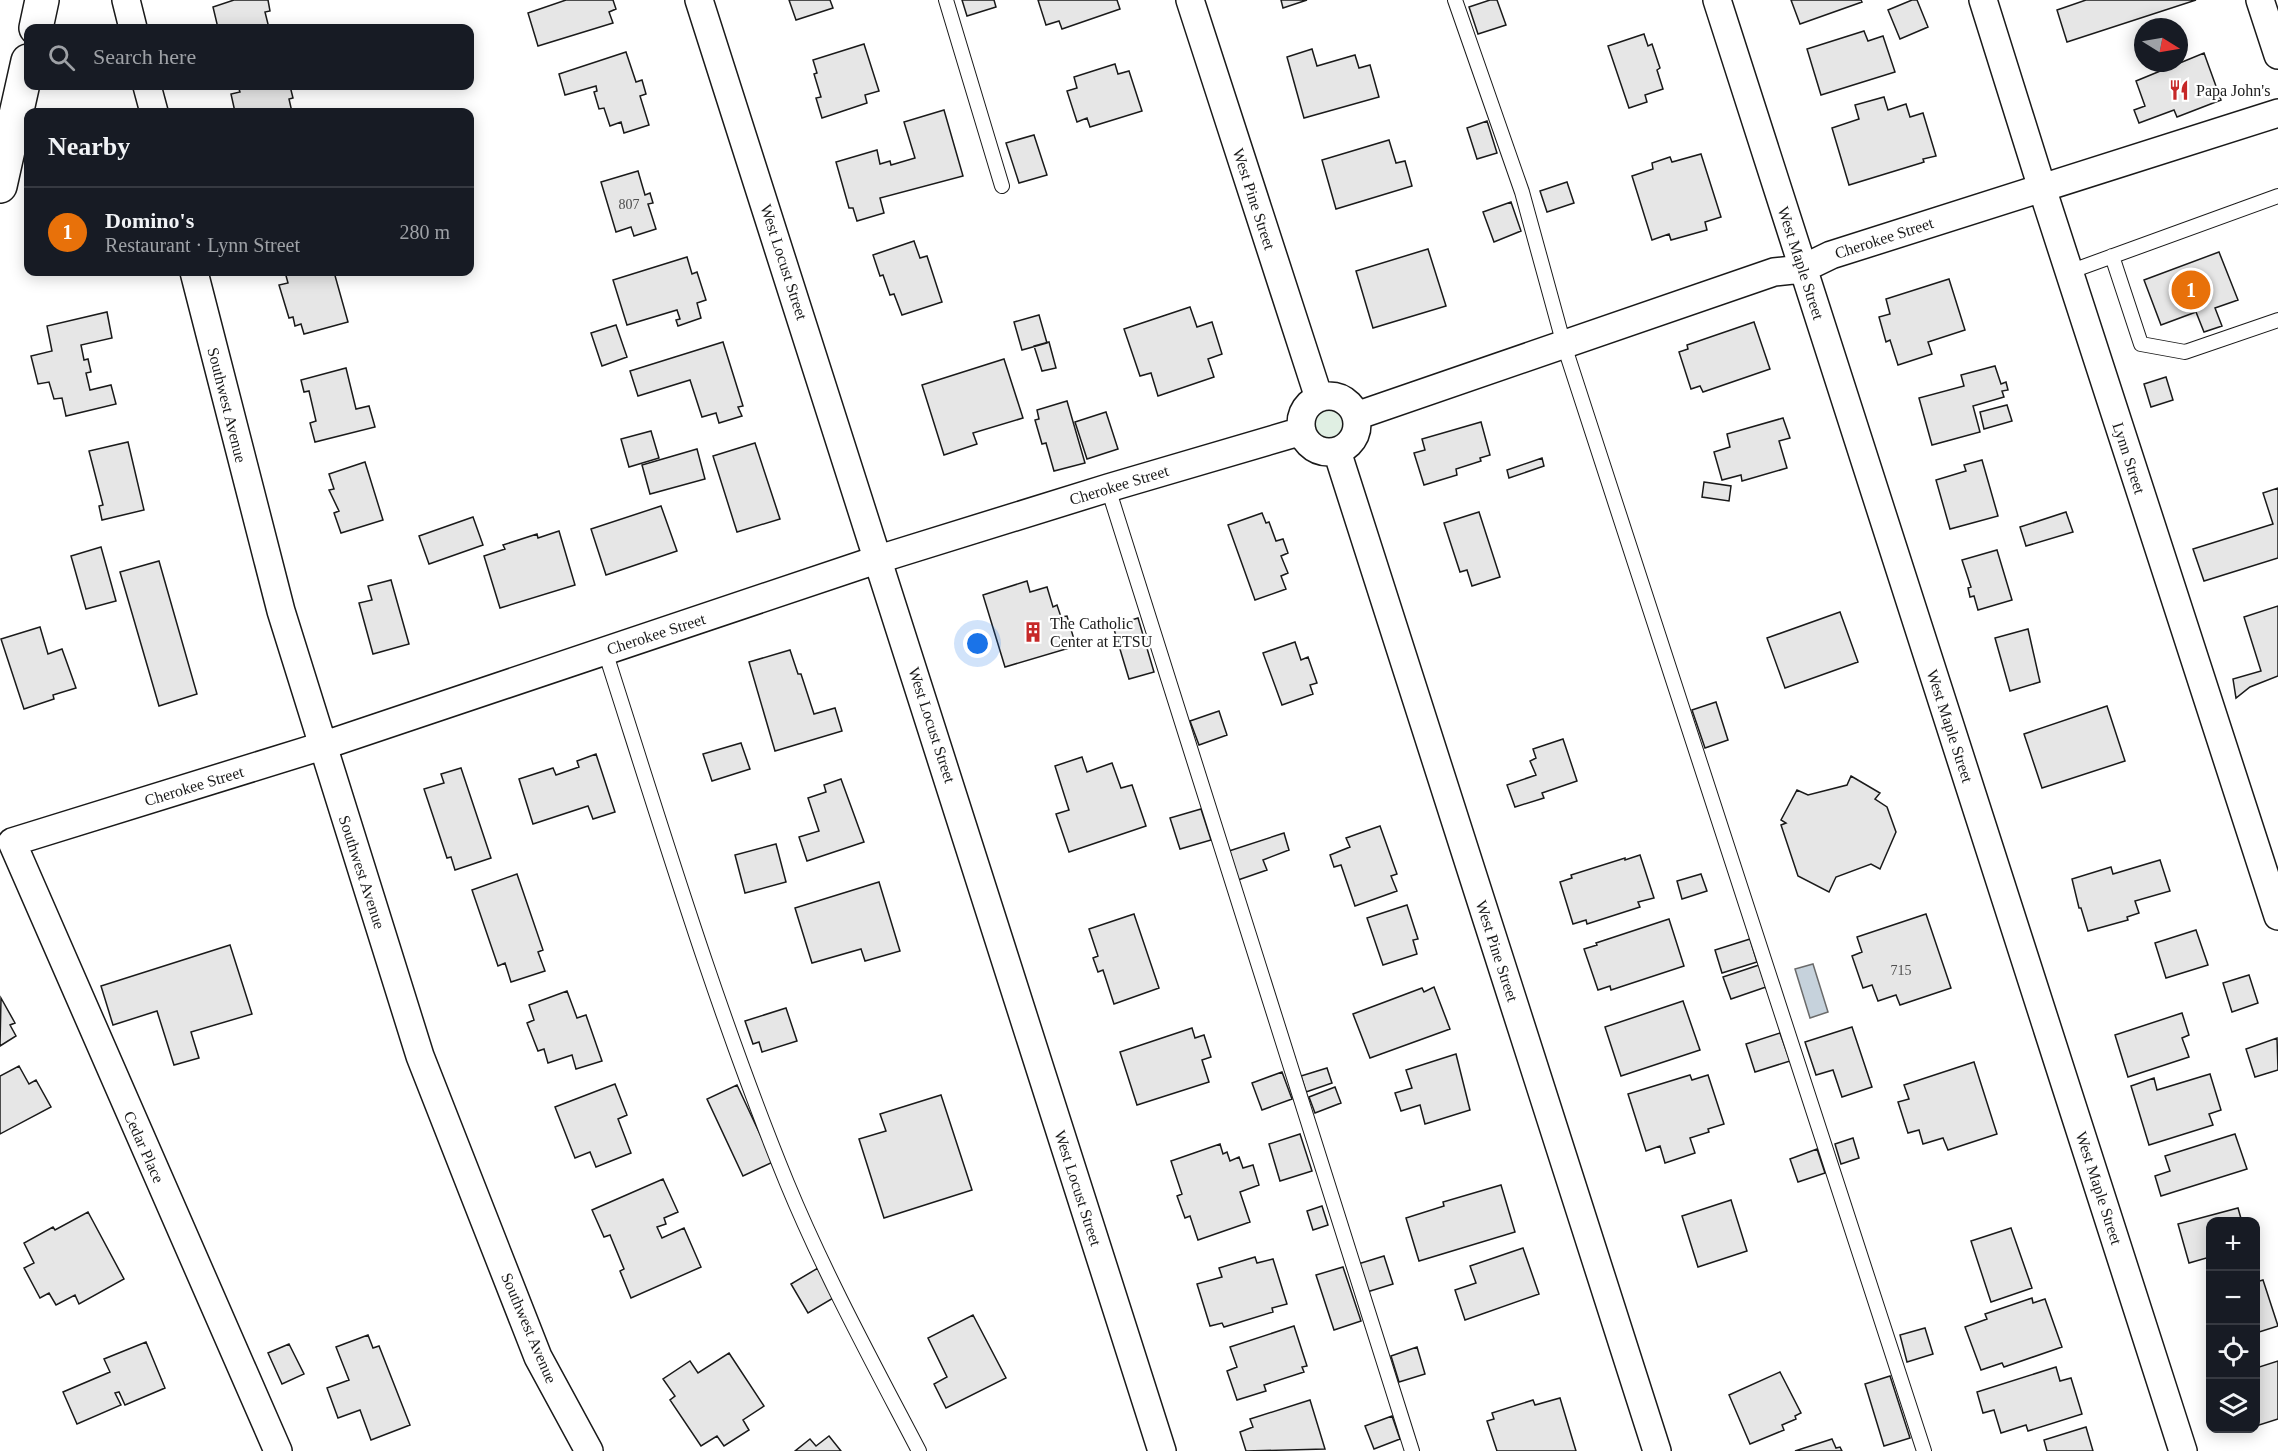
<!DOCTYPE html>
<meta charset="utf-8">
<style>
:root{--surface:#171b24;--page:#242831;--text:#f1f3f6;--muted:#9ea1a6;--line:#363941;--accent:#d93025}
body{margin:0;font-family:"Times New Roman",serif;background:var(--page);color:var(--text)}
.controls{position:absolute;right:18px;bottom:18px;display:grid;overflow:hidden;border-radius:12px;box-shadow:0 3px 15px #0003}
.controls button{width:54px;height:54px;display:grid;place-items:center;padding:0;border:0;border-bottom:2px solid var(--line);background:var(--surface);color:var(--text);font:30px sans-serif}
.compass{position:absolute;left:2134px;top:18px;width:54px;height:54px;border-radius:50%;background:var(--surface);box-shadow:0 3px 15px #0003;rotate:101deg}
.you{position:absolute;left:978px;top:644px;width:21px;height:21px;margin:-15px;border:4px solid #fff;border-radius:50%;background:#1a73e8;box-shadow:0 0 0 9px #1a73e833}
.badge{display:grid;place-items:center;width:39px;height:39px;border-radius:50%;background:var(--accent);color:#fff;font-size:20px;font-weight:700}
.pin{position:absolute;translate:-50% -50%;border:3px solid #fff;box-shadow:0 2px 6px #0006}
.list{margin:0;padding:0;list-style:none}
h2{display:flex;justify-content:space-between;align-items:center;height:78px;margin:0;padding:0 24px;font-size:26px}
h2 small{font-size:20px;font-weight:400;color:var(--muted)}
.list li{display:grid;grid-template-columns:39px 1fr auto;gap:18px;align-items:center;box-sizing:border-box;height:90px;padding:0 24px;border-top:2px solid var(--line)}
.list b{display:block;font-size:22px;white-space:nowrap}
.list p{margin:0;font-size:20px;white-space:nowrap;color:var(--muted)}
.list em{font-size:20px;font-style:normal;color:var(--muted)}
.icon{flex:none;width:33px;height:33px;fill:none;stroke:currentColor;stroke-width:2;stroke-linecap:round;stroke-linejoin:round}
.map{position:relative;flex:none;width:2278px;height:1451px;overflow:hidden}
.search{position:absolute;background:var(--surface);box-shadow:0 3px 15px #0003;left:24px;top:24px;width:450px;height:66px;display:flex;align-items:center;gap:15px;box-sizing:border-box;padding:0 21px;border-radius:12px;color:var(--muted);font-size:22px}
.panel{position:absolute;background:var(--surface);box-shadow:0 3px 15px #0003;left:24px;top:108px;width:450px;height:168px;border-radius:12px}
.map>svg:first-child{display:block}
.green{fill:#e0efe3;stroke:#6a6a6a;stroke-width:1.5}
.water{fill:#c6d2dc;stroke:#6a6a6a;stroke-width:1.5}
.building{fill:#e6e6e6;stroke:#1a1a1a;stroke-width:1.5}
.lines{fill:none;stroke-linecap:round;stroke-linejoin:round}
.service-casing{stroke:#1a1a1a;stroke-width:16}
.minor-casing{stroke:#1a1a1a;stroke-width:30}
.trunk-casing{stroke:#1a1a1a;stroke-width:36}
.service{stroke:#fff;stroke-width:14}
.minor{stroke:#fff;stroke-width:27}
.trunk{stroke:#fff;stroke-width:33}
.labels{text-anchor:middle;dominant-baseline:central;stroke-width:4.5;stroke-linejoin:round;paint-order:stroke}
.number-label{font-size:14px;fill:#4d4d4d}
.poi-label{font-size:16px;fill:#1a1a1a;stroke:#fff;text-anchor:start}
.street-label{font-size:16px;fill:#1a1a1a;stroke:#fff}
</style>
<div class="map">
<svg width="2278" height="1451" viewBox="0 0 2278 1451">
<rect width="100%" height="100%" fill="#fff"/>
<path class="green" d="M1313 424a16 16 0 1 1 32 0a16 16 0 1 1-32 0Z"/>
<path class="water" d="M1813,964L1828,1012L1810,1018L1795,969Z"/>
<path class="building" d="M234,0H268L270,11L265,12L269,28H218L213,7Z
M566,0H613L616,9L609,12L613,23L538,46L528,13Z
M789,0H830L833,8L796,20Z
M962,0H994L996,7L967,16Z
M1038,0H1117L1120,9L1062,29L1059,21L1046,25Z
M1281,0H1307L1283,8Z
M1490,0H1497L1506,25L1478,34L1469,7Z
M1791,0H1861L1862,2L1800,24Z
M1912,0H1917L1928,27L1900,39L1888,10Z
M2086,0H2196L2067,42L2057,10Z
M1864,31L1868,41L1883,36L1895,72L1821,95L1807,49Z
M1644,34L1648,46L1652,44L1660,68L1657,70L1663,89L1645,95L1647,102L1629,108L1608,46Z
M864,44L879,91L865,95L867,103L822,118L816,98L821,97L814,74L817,73L813,60Z
M1312,49L1317,66L1355,55L1359,68L1370,65L1379,97L1304,118L1287,57Z
M626,52L636,82L642,80L646,94L640,96L649,125L624,133L621,122L610,126L604,108L599,109L594,92L597,91L596,86L565,95L559,74Z
M2204,53L2221,100L2177,117L2174,110L2139,123L2134,110L2145,106L2136,81Z
M1115,64L1118,74L1129,71L1142,111L1090,127L1087,118L1077,122L1067,91L1077,88L1074,77Z
M256,86H290L293,98L289,99L292,112H235L231,94L240,92L239,89Z
M1884,97L1888,110L1906,104L1910,117L1923,113L1936,156L1923,159L1924,162L1921,163L1849,185L1832,128L1859,119L1855,105Z
M944,110L963,176L880,198L884,213L857,221L853,208H849L836,162L877,150L880,164L890,161L891,165L915,158L904,122Z
M1487,121L1497,153L1477,159L1467,128Z
M1034,135L1047,175L1019,183L1006,143Z
M1389,140L1396,163L1405,161L1412,186L1336,209L1322,160Z
M1701,154L1721,217L1705,222L1707,230L1671,240L1669,234L1652,240L1632,176L1653,169L1652,163L1670,157L1672,162Z
M638,171L645,195L650,193L653,203L648,204L656,229L634,236L631,227L616,232L601,182Z
M1567,182L1574,203L1547,212L1540,191Z
M1511,202L1521,231L1494,242L1483,212Z
M914,241L920,258L927,256L942,302L902,315L894,294L890,295L883,275L880,276L873,255Z
M1428,249L1446,306L1373,328L1356,271Z
M2219,252L2238,300L2215,308L2222,326L2204,332L2196,312L2161,325L2144,280Z
M687,257L692,274L697,272L706,300L697,303L701,318L678,326L676,320L680,319L677,310L627,325L613,280Z
M285,272H334L348,322L304,334L301,324L295,326L293,317L289,318L279,285L288,283Z
M1949,279L1965,330L1928,342L1932,354L1898,365L1890,340L1886,342L1879,317L1890,314L1886,299Z
M1190,307L1197,327L1212,322L1222,354L1208,359L1214,377L1158,396L1151,373L1140,376L1124,329Z
M107,312L112,338L81,345L84,360L88,359L91,372L86,373L90,390L111,385L116,404L66,416L62,398L54,399L49,382L38,384L31,356L52,351L47,326Z
M1039,315L1047,343L1022,350L1014,322Z
M1754,322L1770,369L1703,392L1700,386L1691,389L1679,352L1688,349L1687,345Z
M616,325L627,357L602,366L591,333Z
M723,342L743,406L738,407L742,416L719,423L716,413L702,417L690,380L638,396L630,371Z
M1049,342L1056,368L1042,371L1034,346Z
M1004,359L1023,418L973,433L977,444L944,455L922,385Z
M1995,366L2001,384L2006,382L2008,390L2002,391L2004,397L1973,406L1980,432L1932,445L1919,398L1964,386L1961,375Z
M346,368L356,409L369,406L375,427L315,442L310,423L316,421L309,391L304,392L301,380Z
M2166,377L2173,400L2151,407L2144,384Z
M1067,401L1085,463L1054,471L1046,443L1042,444L1035,420L1039,419L1037,410Z
M2007,405L2012,421L1984,429L1980,412Z
M1106,412L1118,449L1087,459L1075,422Z
M1783,418L1790,438L1779,441L1787,468L1742,481L1741,475L1722,480L1714,452L1730,447L1727,434Z
M1481,422L1490,455L1480,458L1481,461L1456,469L1457,475L1424,485L1414,453L1425,450L1422,439Z
M651,431L659,458L629,467L621,439Z
M128,442L144,510L102,520L99,506L103,505L89,451Z
M755,443L780,519L737,532L713,456Z
M697,449L705,479L650,494L642,465Z
M1542,458L1544,466L1509,478L1507,470Z
M1982,460L1998,516L1950,529L1936,480L1966,471L1964,465Z
M365,462L383,520L341,533L334,513L339,511L329,490L334,489L329,474Z
M1704,482L1731,486L1729,501L1702,497Z
M2278,488V558L2204,581L2193,549L2273,524L2263,493Z
M661,506L677,551L606,575L591,529Z
M1479,512L1500,577L1472,586L1467,570L1460,572L1444,523Z
M2066,512L2073,532L2026,546L2020,527Z
M1262,513L1266,523L1269,522L1276,541L1283,539L1288,553L1281,556L1288,573L1281,576L1286,589L1255,600L1228,525Z
M473,517L483,545L429,564L419,536Z
M559,531L575,585L500,608L484,556L505,549L503,545L537,534L538,538Z
M101,547L116,601L86,609L71,556Z
M1997,550L2012,600L1978,610L1974,596L1970,597L1968,588L1971,587L1962,560Z
M159,561L197,694L159,706L120,572Z
M391,580L409,644L373,654L359,603L372,600L368,586Z
M1027,581L1030,592L1047,587L1053,607L1057,605L1061,617L1067,616L1076,646L1005,667L983,595Z
M2278,606V676L2250,687L2236,698L2233,679L2261,671L2244,617Z
M1840,612L1858,662L1785,688L1767,638Z
M1138,618L1154,672L1129,679L1113,626Z
M40,627L48,654L62,649L76,688L53,695L54,699L24,709L1,639Z
M2028,629L2040,682L2010,691L1995,638Z
M1295,642L1301,660L1308,657L1317,683L1310,685L1313,694L1282,705L1263,653Z
M790,650L798,674H801L814,714L835,708L842,731L775,751L749,662Z
M1716,702L1728,740L1705,748L1692,710Z
M2107,706L2125,761L2042,788L2024,734Z
M1219,711L1227,735L1199,745L1190,721Z
M1563,739L1577,781L1542,793L1544,798L1515,807L1507,785L1536,775L1530,761L1536,758L1533,749Z
M741,743L750,769L712,781L703,754Z
M596,754L615,812L593,819L588,806L533,824L519,779L553,768L556,775L579,767L577,761Z
M1082,757L1087,772L1112,763L1121,788L1132,785L1146,826L1069,852L1056,814L1069,810L1055,766Z
M461,768L491,858L455,870L451,857L447,858L424,789L444,783L441,774Z
M1851,776L1880,793L1875,799L1887,807L1896,832L1880,869L1871,864L1836,877L1829,892L1798,876L1781,825L1786,823L1781,820L1797,790L1808,795L1847,785Z
M841,779L864,842L807,861L799,837L819,831L808,798L826,792L824,785Z
M1201,809L1211,840L1180,849L1170,818Z
M1380,826L1397,874L1391,876L1397,891L1355,906L1341,865L1334,867L1330,855L1350,847L1346,838Z
M1284,833L1289,850L1263,860L1267,870L1238,880L1229,851Z
M776,844L786,882L745,893L735,855Z
M1640,855L1654,898L1638,902L1640,907L1587,924L1586,920L1573,924L1560,882L1572,878L1571,875L1625,858V860Z
M2160,860L2170,891L2135,901L2139,913L2127,917L2128,920L2088,931L2081,908H2079L2072,879L2111,867L2113,874Z
M517,874L543,950L538,952L545,971L511,982L505,963L498,966L472,890Z
M1701,874L1707,891L1682,899L1677,881Z
M879,882L900,951L865,961L861,949L812,963L795,908Z
M1407,905L1418,939L1413,940L1417,954L1383,965L1367,918Z
M1134,914L1159,988L1114,1004L1103,970L1098,972L1093,958L1098,956L1089,929Z
M1926,914L1951,988L1900,1005L1896,995L1878,1001L1872,985L1863,988L1852,956L1862,952L1857,937Z
M1669,919L1684,966L1611,990L1610,986L1598,990L1584,949L1597,945L1596,943Z
M2196,930L2208,965L2166,978L2155,943Z
M1750,939L1757,962L1722,973L1715,950Z
M230,945L252,1014L191,1032L199,1058L174,1065L157,1011L113,1025L101,986Z
M1759,965L1766,987L1731,999L1723,977Z
M2249,975L2258,1003L2232,1012L2223,983Z
M1434,987L1450,1029L1370,1058L1353,1014L1422,988L1424,992Z
M567,991L577,1018L586,1015L602,1061L576,1069L572,1055L548,1063L544,1049L538,1051L527,1023L534,1020L529,1005Z
M1,998L15,1023L10,1025L16,1036L0,1046Z
M1683,1001L1700,1050L1621,1076L1605,1027Z
M786,1008L797,1041L762,1052L759,1042L753,1044L745,1021Z
M2182,1013L2189,1035L2182,1038L2189,1057L2128,1077L2115,1035Z
M1852,1027L1872,1087L1842,1097L1833,1070L1816,1075L1805,1042Z
M1192,1028L1195,1038L1204,1035L1211,1057L1202,1060L1209,1082L1137,1105L1120,1052Z
M1780,1033L1790,1061L1755,1072L1746,1044Z
M2277,1038L2278,1070L2255,1077L2246,1049Z
M1456,1054L1470,1110L1425,1124L1420,1105L1401,1111L1395,1093L1412,1088L1406,1070Z
M1974,1062L1997,1134L1948,1150L1943,1138L1923,1144L1919,1130L1908,1133L1898,1102L1909,1099L1904,1085Z
M19,1066L29,1084L36,1080L51,1107L0,1134V1076Z
M1327,1068L1332,1083L1306,1092L1301,1076Z
M1282,1072L1292,1099L1262,1110L1252,1083Z
M2210,1074L2221,1110L2209,1114L2213,1125L2149,1145L2131,1086L2154,1078L2157,1090Z
M1690,1075L1692,1080L1708,1075L1724,1124L1708,1129L1709,1132L1690,1138L1695,1153L1665,1163L1660,1146L1646,1151L1628,1094Z
M615,1084L627,1115L618,1119L631,1153L596,1167L590,1152L575,1158L555,1107Z
M737,1085L773,1162L743,1176L707,1099Z
M1335,1087L1341,1103L1315,1113L1309,1097Z
M941,1095L972,1190L884,1218L859,1139L886,1131L880,1114Z
M1300,1134L1312,1171L1280,1181L1269,1144Z
M2235,1134L2247,1169L2161,1196L2155,1176L2170,1171L2165,1156Z
M1853,1138L1859,1158L1841,1164L1835,1144Z
M1220,1144L1223,1154L1227,1152L1230,1161L1239,1157L1243,1168L1253,1165L1259,1185L1240,1192L1250,1222L1198,1240L1190,1216L1185,1218L1177,1196L1182,1194L1171,1161Z
M1817,1149L1825,1173L1798,1182L1790,1159Z
M663,1179L678,1212L664,1218L666,1224L657,1227L662,1238L684,1228L701,1267L631,1298L620,1271L624,1269L610,1235L604,1237L592,1210Z
M1501,1185L1515,1232L1419,1261L1406,1218L1444,1206L1443,1202Z
M1731,1200L1747,1251L1698,1267L1682,1216Z
M1322,1206L1328,1225L1313,1230L1307,1211Z
M2238,1208L2242,1222H2210V1257L2189,1263L2178,1224Z
M88,1212L124,1279L79,1304L75,1295L56,1305L49,1293L40,1298L24,1268L34,1263L24,1243L53,1227L55,1230Z
M2011,1228L2032,1288L1991,1302L1971,1241Z
M1523,1248L1539,1294L1465,1320L1455,1290L1476,1283L1470,1266Z
M1384,1256L1393,1284L1367,1292L1358,1264Z
M1255,1257L1257,1263L1273,1259L1287,1304L1272,1308L1273,1312L1224,1327L1222,1323L1210,1326L1197,1284L1222,1277L1219,1268Z
M1343,1267L1361,1321L1334,1330L1316,1275Z
M818,1268L835,1297L808,1313L791,1284Z
M2263,1280L2278,1326L2256,1333V1282Z
M2032,1298L2033,1303L2045,1299L2062,1347L2004,1367L2002,1363L1981,1370L1965,1327L1987,1319L1985,1314Z
M973,1315L1006,1378L946,1408L934,1384L947,1377L928,1338Z
M1294,1326L1307,1366L1302,1367L1304,1372L1264,1385L1266,1391L1237,1400L1227,1371L1237,1367L1230,1347Z
M1925,1328L1933,1354L1907,1362L1900,1335Z
M368,1335L373,1348L379,1346L410,1425L371,1440L360,1410L338,1418L327,1388L349,1380L336,1347Z
M146,1342L165,1388L125,1405L119,1392L115,1393L121,1405L77,1424L63,1392L110,1372L104,1359Z
M289,1344L304,1374L282,1384L268,1353Z
M1417,1347L1425,1374L1399,1382L1391,1356Z
M729,1353L764,1406L743,1420L749,1430L724,1446L717,1436L701,1446L670,1400L675,1396L663,1379L690,1361L698,1373Z
M2278,1361V1419L2256,1426V1368Z
M2056,1367L2060,1381L2071,1378L2082,1414L2028,1431L2026,1425L2001,1433L1994,1410L1983,1413L1977,1392Z
M1780,1372L1801,1413L1795,1416L1796,1419L1782,1425L1784,1430L1750,1444L1729,1395Z
M1890,1376L1910,1438L1884,1446L1865,1384Z
M1560,1398L1576,1451H1497L1487,1421L1494,1419L1492,1413L1533,1400L1535,1405Z
M1310,1400L1325,1449L1246,1451L1240,1432L1253,1427L1250,1419Z
M1392,1416L1400,1439L1374,1449L1365,1426Z
M2086,1427L2093,1451H2047L2044,1440Z
M829,1436L841,1451H795L810,1439L816,1446Z
M1832,1439L1836,1448L1840,1447L1842,1451H1795Z"/>
<g class="lines">
<g class="service-casing">
<path id="service" d="M946,0L1002,186
M1455,0L1522,192L1564,345L1924,1451
M2112,256L2141,344L2185,352L2278,320
M2069,272L2278,196
M1108,488L1412,1451
M605,651C662,829 716,1009 787,1183C825,1275 873,1363 919,1451"/>
</g>
<g class="minor-casing">
<path id="minor" d="M126,0L133,28
M699,0L1162,1451
M1190,0L1319,398
M1717,0L2183,1451
M1983,0L2042,188L2278,916
M2260,0L2278,55
M147,86L154,112
M194,272L281,611L420,1056L538,1357L589,1451
M1301 424a28 28 0 1 1 56 0a28 28 0 1 1-56 0Z
M1356,416L1774,272L1802,269L1831,255L2278,113
M1337,451L1657,1451
M278,1451L12,842L322,746L879,559L1108,488L1302,431"/>
</g>
<g class="trunk-casing">
<path id="trunk" d="M36,28L42,0
M0,186L28,61"/>
</g>
<use href="#service" class="service"/>
<use href="#minor" class="minor"/>
<use href="#trunk" class="trunk"/>
</g>
<defs>
<g id="restaurant-bare" transform="scale(1.62)"><path d="M-5-6h1v4h1v-4h1v4h1v-4h1v5L-1.5 .5V6h-2V.5L-5-1ZM5-6V6H3V1.5H1.5Q1.5-4 5-6Z" fill="#c62828" stroke="#fff" stroke-width="2.5" paint-order="stroke"/></g>
<g id="building-bare" transform="scale(1.62)"><path d="M-4-6H4V6H1V3H-1V6H-4ZM-2.5-4.3h1.7v1.8h-1.7ZM.8-4.3h1.7v1.8H.8ZM-2.5-1h1.7V.8h-1.7ZM.8-1h1.7V.8H.8Z" fill="#c62828" stroke="#fff" stroke-width="2.5" paint-order="stroke"/></g>
</defs>
<g fill-rule="evenodd">
<use href="#restaurant-bare" x="2179" y="90"/>
<use href="#building-bare" x="1033" y="632"/>
</g>
<g class="labels">
<g class="number-label">
<text x="629" y="204">807</text>
<text x="1901" y="970">715</text>
</g>
<g class="poi-label">
<text x="2196" y="90">Papa John's</text>
<text x="1050" y="623">The Catholic<tspan x="1050" dy="18">Center at ETSU</tspan></text>
</g>
<g class="street-label">
<text transform="translate(1254 199) rotate(72)">West Pine Street</text>
<text transform="translate(1884 238) rotate(-18)">Cherokee Street</text>
<text transform="translate(784 262) rotate(72)">West Locust Street</text>
<text transform="translate(1801 263) rotate(72)">West Maple Street</text>
<text transform="translate(227 405) rotate(76)">Southwest Avenue</text>
<text transform="translate(2129 458) rotate(72)">Lynn Street</text>
<text transform="translate(1119 485) rotate(-17)">Cherokee Street</text>
<text transform="translate(656 634) rotate(-18)">Cherokee Street</text>
<text transform="translate(932 725) rotate(72)">West Locust Street</text>
<text transform="translate(1950 726) rotate(72)">West Maple Street</text>
<text transform="translate(194 786) rotate(-17)">Cherokee Street</text>
<text transform="translate(362 872) rotate(72)">Southwest Avenue</text>
<text transform="translate(1497 951) rotate(72)">West Pine Street</text>
<text transform="translate(144 1147) rotate(66)">Cedar Place</text>
<text transform="translate(1078 1188) rotate(72)">West Locust Street</text>
<text transform="translate(2099 1188) rotate(72)">West Maple Street</text>
<text transform="translate(529 1328) rotate(67)">Southwest Avenue</text>
</g>
</g>
</svg>
<div class="controls">
<button>+</button>
<button>−</button>
<button><svg class="icon" aria-label="locate" viewBox="0 0 24 24"><circle cx="12" cy="12" r="6"/><path d="M12 2v4M12 18v4M2 12h4M18 12h4"/></svg></button>
<button><svg class="icon" aria-label="layers" viewBox="0 0 24 24"><path d="M12 4l9 5-9 5-9-5zM3 14l9 5 9-5"/></svg></button>
</div>
<svg class="compass" viewBox="-18 -18 36 36"><path d="M0-13l5 13h-10z" fill="#e53935"/><path d="M0 13l5-13h-10z" fill="#9ea1a6"/></svg>
<div class="you"></div>
<div class="pin badge" style="left:2191px;top:290px;background:#e8710a">1</div>
<div class="search"><svg class="icon" aria-label="search" viewBox="0 0 24 24"><circle cx="10" cy="10" r="6"/><path d="M15 15l6 6"/></svg>Search here</div>
<section class="panel">
<h2>Nearby<small></small></h2>
<ul class="list">
<li><span class="badge" style="background:#e8710a">1</span><div><b>Domino's</b><p>Restaurant · Lynn Street</p></div><em>280 m</em></li>
</ul>
</section>
</div>
